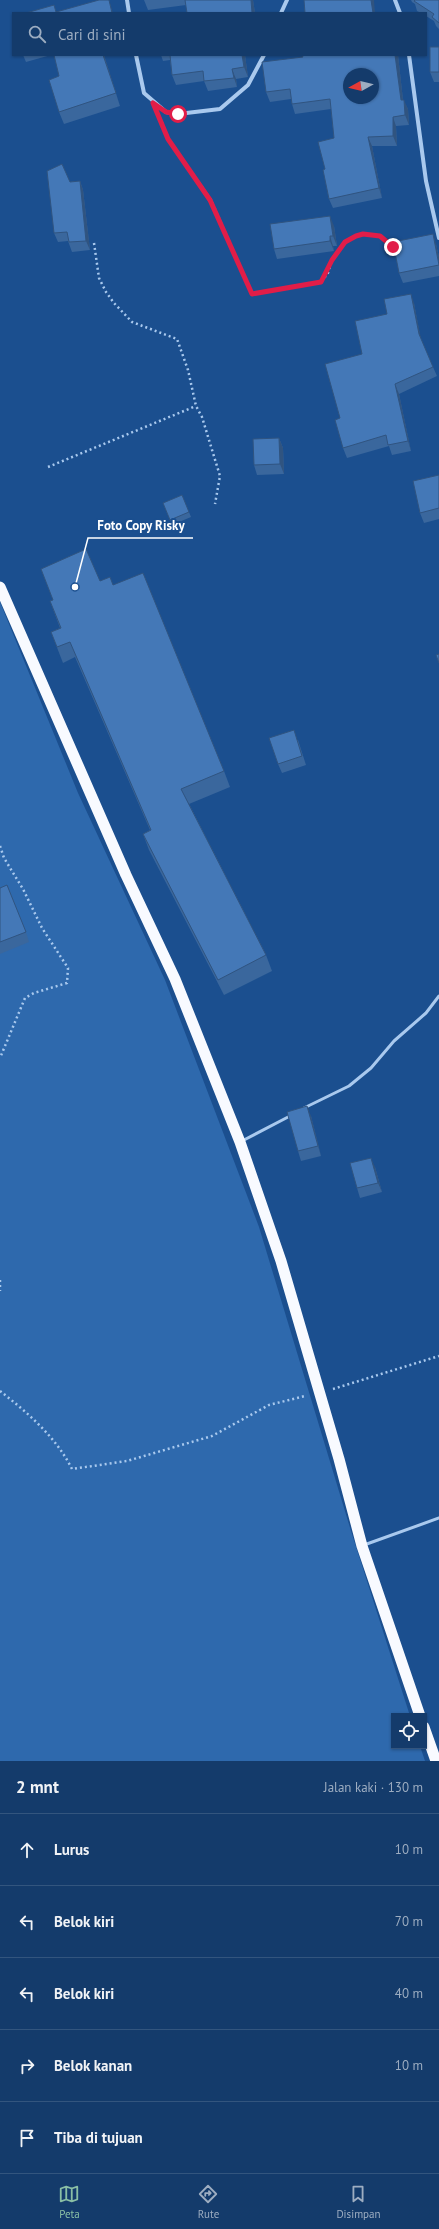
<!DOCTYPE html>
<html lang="id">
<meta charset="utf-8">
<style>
:root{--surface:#143b6b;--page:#1d4271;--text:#f1f3f6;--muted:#9dadc1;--line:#33557e;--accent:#8abfa5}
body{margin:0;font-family:"PT Sans",sans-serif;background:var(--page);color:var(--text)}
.controls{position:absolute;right:12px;bottom:12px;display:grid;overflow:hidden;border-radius:0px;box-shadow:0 1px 3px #0004}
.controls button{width:36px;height:36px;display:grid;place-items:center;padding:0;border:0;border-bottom:1px solid var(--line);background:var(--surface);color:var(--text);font:20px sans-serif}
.compass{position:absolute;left:343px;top:68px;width:36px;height:36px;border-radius:50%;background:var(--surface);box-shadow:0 1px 3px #0004;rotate:262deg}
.stop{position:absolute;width:12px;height:12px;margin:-9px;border:3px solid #e11d48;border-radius:50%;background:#fff}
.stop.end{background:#e11d48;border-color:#fff;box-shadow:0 1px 4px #0008}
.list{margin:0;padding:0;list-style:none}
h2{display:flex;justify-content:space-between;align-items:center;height:52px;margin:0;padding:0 16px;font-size:17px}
h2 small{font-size:13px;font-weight:400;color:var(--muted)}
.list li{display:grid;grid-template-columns:26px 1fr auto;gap:12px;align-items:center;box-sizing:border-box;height:72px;padding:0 16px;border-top:1px solid var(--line)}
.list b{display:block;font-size:15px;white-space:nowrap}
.list em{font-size:13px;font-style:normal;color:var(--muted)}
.icon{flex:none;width:22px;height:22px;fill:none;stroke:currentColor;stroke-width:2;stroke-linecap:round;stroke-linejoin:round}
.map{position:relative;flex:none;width:439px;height:1761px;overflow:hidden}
.search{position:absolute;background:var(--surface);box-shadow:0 1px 3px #0004;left:12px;right:12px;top:12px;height:44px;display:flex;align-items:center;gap:10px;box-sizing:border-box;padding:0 14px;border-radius:0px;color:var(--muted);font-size:15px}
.sheet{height:412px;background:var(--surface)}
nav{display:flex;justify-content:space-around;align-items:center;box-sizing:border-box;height:56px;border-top:1px solid var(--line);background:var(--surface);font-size:11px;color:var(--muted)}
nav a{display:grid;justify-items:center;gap:2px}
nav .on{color:var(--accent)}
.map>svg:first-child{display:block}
.grass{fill:#2e69ad}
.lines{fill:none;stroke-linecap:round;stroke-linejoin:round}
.path{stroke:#a9c9ee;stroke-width:2.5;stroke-dasharray:2 3;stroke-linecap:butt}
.service{stroke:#a9c9ee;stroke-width:3}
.minor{stroke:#a9c9ee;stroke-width:4}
.trunk{stroke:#f8faff;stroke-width:11}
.wall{fill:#3a679d}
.shaded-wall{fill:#305480}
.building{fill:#4478b7;stroke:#305480;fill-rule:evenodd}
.route{stroke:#e11d48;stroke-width:5}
.leader{fill:none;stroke:#fff;stroke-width:1.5}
.callout-dot{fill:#fff;stroke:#1b4f8f;stroke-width:1.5}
.callout-label{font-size:13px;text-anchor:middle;font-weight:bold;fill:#fff;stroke:#1b4f8f;stroke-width:4;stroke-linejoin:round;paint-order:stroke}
</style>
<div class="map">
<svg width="439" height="1761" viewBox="0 0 439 1761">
<rect width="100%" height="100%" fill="#1b4f8f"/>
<path class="grass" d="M0,602L78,793L165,980L259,1227L351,1531L410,1716H394V1746H420L425,1761H0Z"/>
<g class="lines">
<path class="path" d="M162,123L168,139L211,200L252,294L321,282L328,273L332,260L345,242L356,236L363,234L380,236L393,247
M94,243L99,278L106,292L114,303L132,322L177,339L188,370L196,406L202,417L220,476L215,504
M48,467L196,406
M0,846L4,858L23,889L42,928L68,968L67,983L34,993L25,998L0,1058
M0,1280V1291
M333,1389L439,1356
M0,1391C28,1413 56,1437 72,1469L127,1461L212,1436L269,1405L305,1396"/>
<path class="service" d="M304,1108L349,1086L371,1068L394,1041L426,1013L439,996
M242,1141L290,1116
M364,1545L439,1518"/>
<path class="minor" d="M127,0L129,13
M395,0L400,13
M281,13L287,0
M136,55L144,93L166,112L178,114L220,109L248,85L264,55
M409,55L426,181L439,238"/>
<path class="trunk" d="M0,587L126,875L175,979L240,1142L281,1261L339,1459L362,1546L420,1716
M424,1727L436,1761"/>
</g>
<path class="wall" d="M144,0H253L255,13L186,5L148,10Z
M411,0H439V29L436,26L434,21L426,16V13H421L417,11L415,4L412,2Z
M439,47V82H434L430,72Z
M23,55H51L26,62Z
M104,55L120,106L64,124L59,112V76Z
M161,55H245L248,77L236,79L237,87L208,91L204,81L176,85L172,75L170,60L163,61Z
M302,55H398L403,100L408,109L409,125L396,126L397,146H372L382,198L333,208L329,199L325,169L334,138L331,109L295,114L292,104L291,99L270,102L266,92L303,57Z
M80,181L83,190L90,250L72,252L68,241L58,242L54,233L70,182Z
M334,226L337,246H333L334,251L277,259L274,249Z
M436,244L439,257V276L403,283L399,273Z
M414,303L421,341L433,367L437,376L399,394L411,451L392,455L389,446L347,458L343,448L340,418L362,354L387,314Z
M279,438L283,448L284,474L257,475L254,465Z
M439,475V519L424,523L420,513Z
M163,503L189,512L191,517L172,525Z
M41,569L100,581L113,585L224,771L230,787L189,804L266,955L272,971L224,995L149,850L143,834L150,830L75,657L63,663L51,632L60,628L50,601L53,600Z
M298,740L306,765L282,773L278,764Z
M0,888L26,932L29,942L0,954Z
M311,1116L321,1156L301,1161L298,1151Z
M375,1167L382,1192L360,1198L357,1188Z"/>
<path class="shaded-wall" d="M109,0L113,13H112Z
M251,0H253L255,13H252Z
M371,0H374L375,13H373Z
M103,55H104L120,106L116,93Z
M242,55H245L248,77L244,67Z
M395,55H398L404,109L401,100Z
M232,69L236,79L237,87L234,78Z
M404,100L408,109L409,125L405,115Z
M393,117L396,126L397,146L393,136Z
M368,137L372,146L382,198L379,188Z
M80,181L83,190L90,250L86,241Z
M330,216L334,226L337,246L333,236Z
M433,234L436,244L439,257V265Z
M330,236L333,246L334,251L330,241Z
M411,294L414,303L422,344L419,334Z
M395,384L399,394L411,451L408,441Z
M279,438L283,448L284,474L280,464Z
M307,1106L311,1116L321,1156L318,1146Z
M371,1158L375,1167L382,1192L378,1183Z"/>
<path class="building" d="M99,0H109L112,13H26L54,5L56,12Z
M185,0H251L252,13H187Z
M304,0H371L373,13H305Z
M415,0H439V23L432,17L434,14L414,1Z
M430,47H439V72H430Z
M54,55H103L116,93L59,112L49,80L59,76Z
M170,55H242L244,67L232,69L234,78L204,81L203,71L172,75Z
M302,55H395L401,100H404L405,115L393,117V136L368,137L379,188L329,199L323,170L325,169L318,142L334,138L330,99L292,104L290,89L266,92L262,62L303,57ZM349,74H373V98H349Z
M62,164L70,182L80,181L86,241L69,242L67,232L54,233L47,171Z
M330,216L333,236H330V241L274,249L270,224Z
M433,234L439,265L399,273L393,242Z
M411,294L419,334L433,367L395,384L408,441L388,445L386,435L343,448L335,420L340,418L325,364L362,354L355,321L387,314L384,299Z
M279,438L280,464L254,465L253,439Z
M439,475V508L420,513L413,481Z
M182,495L189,512L170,520L163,503Z
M86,549L100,581L110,577L113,585L143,573L224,771L181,789L266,955L218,980L143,834L151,830L70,642L57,647L51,632L61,628L50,601L53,600L41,569Z
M439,654V663L436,655Z
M294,730L302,756L278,764L269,738Z
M7,885L26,932L0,942V888Z
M307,1106L318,1146L298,1151L287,1112Z
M371,1158L378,1183L357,1188L350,1163Z"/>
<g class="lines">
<path class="route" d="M178,114L166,112L153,103L168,139L210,200L252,294L321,282L332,260L345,242L356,236L363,234L380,236L393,247"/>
</g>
<path class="leader" d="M75 587L88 538H193"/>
<circle class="callout-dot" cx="75" cy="587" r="4"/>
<g class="callout-label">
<text x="141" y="530">Foto Copy Risky</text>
</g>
</svg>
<div class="controls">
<button><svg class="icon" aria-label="locate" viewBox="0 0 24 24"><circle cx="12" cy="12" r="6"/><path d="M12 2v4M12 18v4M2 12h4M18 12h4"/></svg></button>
</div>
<svg class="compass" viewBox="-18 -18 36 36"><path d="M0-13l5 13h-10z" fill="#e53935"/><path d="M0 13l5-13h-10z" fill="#9dadc1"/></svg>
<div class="stop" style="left:178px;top:114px"></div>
<div class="stop end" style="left:393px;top:247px"></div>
<div class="search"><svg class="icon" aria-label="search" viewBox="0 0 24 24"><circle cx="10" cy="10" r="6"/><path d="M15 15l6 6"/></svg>Cari di sini</div>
</div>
<section class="sheet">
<h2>2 mnt<small>Jalan kaki · 130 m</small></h2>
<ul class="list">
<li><svg class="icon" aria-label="ahead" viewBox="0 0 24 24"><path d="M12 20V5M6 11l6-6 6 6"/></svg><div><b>Lurus</b></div><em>10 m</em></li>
<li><svg class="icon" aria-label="left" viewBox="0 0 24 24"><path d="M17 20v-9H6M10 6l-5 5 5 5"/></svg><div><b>Belok kiri</b></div><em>70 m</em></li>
<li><svg class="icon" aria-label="left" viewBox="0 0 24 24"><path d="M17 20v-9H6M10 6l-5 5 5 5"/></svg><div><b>Belok kiri</b></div><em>40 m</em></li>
<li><svg class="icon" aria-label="right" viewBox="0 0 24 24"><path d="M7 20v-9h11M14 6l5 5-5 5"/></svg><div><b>Belok kanan</b></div><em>10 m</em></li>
<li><svg class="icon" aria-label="arrive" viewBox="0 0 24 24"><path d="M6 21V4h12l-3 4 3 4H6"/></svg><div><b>Tiba di tujuan</b></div></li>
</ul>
</section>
<nav>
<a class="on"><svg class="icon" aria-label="map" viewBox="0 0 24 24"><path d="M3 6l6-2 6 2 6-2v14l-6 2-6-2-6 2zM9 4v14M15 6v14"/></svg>Peta</a>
<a><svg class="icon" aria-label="directions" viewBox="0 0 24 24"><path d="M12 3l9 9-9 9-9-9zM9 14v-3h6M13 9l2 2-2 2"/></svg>Rute</a>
<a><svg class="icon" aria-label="saved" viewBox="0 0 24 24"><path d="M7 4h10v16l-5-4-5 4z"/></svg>Disimpan</a>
</nav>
